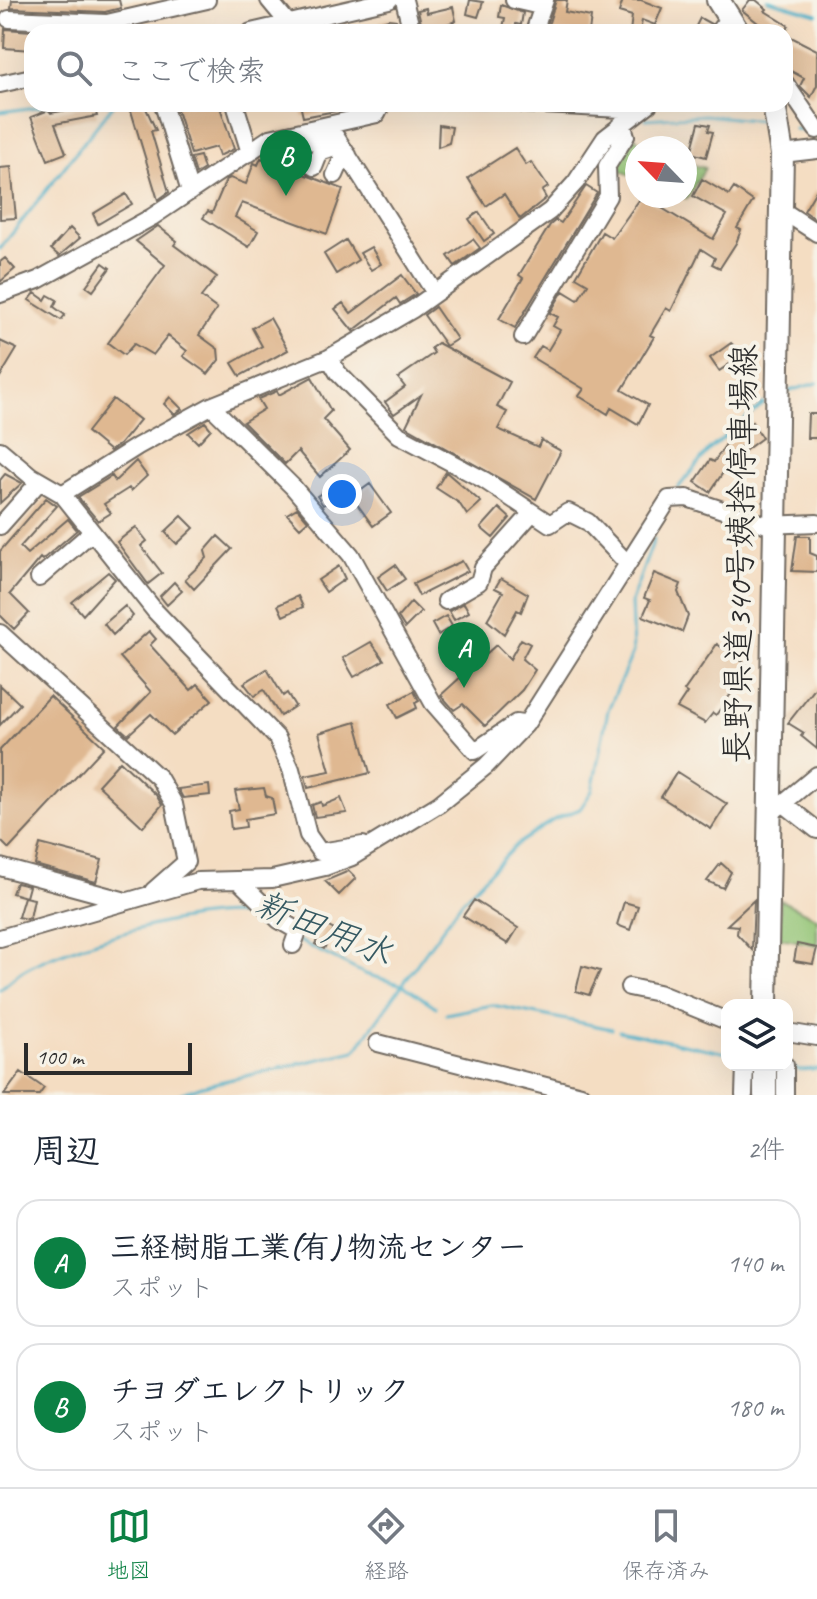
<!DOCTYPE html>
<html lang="ja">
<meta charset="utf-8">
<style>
:root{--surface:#fff;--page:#f2f2f3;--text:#1f2937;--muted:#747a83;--line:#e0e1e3;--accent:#0b8043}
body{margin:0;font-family:Caveat,"Klee One",sans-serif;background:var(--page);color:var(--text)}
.controls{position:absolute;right:24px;bottom:24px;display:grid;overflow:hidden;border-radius:16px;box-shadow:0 8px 32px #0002}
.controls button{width:72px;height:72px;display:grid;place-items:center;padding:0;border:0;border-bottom:2px solid var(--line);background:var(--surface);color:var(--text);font:40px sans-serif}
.compass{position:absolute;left:625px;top:136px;width:72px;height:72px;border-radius:50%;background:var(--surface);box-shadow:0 8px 32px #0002;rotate:295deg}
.scale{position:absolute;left:24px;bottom:20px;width:168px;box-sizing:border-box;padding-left:8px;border:4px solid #2b2b2b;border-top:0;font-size:22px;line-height:28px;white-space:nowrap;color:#2b2b2b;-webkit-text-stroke:6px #f7f3e8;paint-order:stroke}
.you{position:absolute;left:342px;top:494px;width:28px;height:28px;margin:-20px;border:6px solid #fff;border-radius:50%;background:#1a73e8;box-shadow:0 0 0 12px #1a73e833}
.badge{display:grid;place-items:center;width:52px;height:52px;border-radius:50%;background:var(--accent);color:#fff;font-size:26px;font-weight:700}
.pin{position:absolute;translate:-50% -66px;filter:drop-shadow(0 2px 4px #0008)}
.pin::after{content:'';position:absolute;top:42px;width:28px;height:24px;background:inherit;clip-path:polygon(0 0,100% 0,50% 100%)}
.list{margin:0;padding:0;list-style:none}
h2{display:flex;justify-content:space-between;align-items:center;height:104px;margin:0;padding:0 32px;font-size:34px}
h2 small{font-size:26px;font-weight:400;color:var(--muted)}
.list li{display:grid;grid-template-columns:52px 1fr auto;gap:24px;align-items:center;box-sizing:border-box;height:128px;margin:0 16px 16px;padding:0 16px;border:2px solid var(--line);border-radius:24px}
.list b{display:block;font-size:30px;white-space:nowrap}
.list p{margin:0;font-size:26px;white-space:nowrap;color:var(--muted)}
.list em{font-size:26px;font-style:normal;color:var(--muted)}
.icon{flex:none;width:44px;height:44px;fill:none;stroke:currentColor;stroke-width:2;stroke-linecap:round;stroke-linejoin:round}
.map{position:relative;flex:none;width:817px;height:1095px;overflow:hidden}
.search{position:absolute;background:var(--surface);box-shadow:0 8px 32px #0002;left:24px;right:24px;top:24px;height:88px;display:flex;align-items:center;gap:20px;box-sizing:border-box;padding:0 28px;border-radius:24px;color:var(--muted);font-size:30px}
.sheet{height:392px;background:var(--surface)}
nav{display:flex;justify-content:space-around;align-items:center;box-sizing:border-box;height:112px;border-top:2px solid var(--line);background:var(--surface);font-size:22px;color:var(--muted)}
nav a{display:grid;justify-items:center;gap:4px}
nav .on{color:var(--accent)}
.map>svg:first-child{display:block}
.green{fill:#91c373;stroke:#5e774f;stroke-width:2}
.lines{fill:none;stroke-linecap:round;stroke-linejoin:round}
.stream{stroke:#48aec7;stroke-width:3}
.building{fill:#dfb891}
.minor-casing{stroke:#716960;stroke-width:20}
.major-casing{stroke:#716960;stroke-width:26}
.minor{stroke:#fff;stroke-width:16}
.major{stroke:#fff;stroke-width:22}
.labels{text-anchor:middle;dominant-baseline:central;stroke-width:8;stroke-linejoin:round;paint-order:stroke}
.street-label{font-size:34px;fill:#2b2b2b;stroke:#f7f3e8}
.water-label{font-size:36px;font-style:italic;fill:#355962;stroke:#f7f3e8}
</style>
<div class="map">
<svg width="817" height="1095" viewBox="0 0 817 1095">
<rect width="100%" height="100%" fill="#f7f3e8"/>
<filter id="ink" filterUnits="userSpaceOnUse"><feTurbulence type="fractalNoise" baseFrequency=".0125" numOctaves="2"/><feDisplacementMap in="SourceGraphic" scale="16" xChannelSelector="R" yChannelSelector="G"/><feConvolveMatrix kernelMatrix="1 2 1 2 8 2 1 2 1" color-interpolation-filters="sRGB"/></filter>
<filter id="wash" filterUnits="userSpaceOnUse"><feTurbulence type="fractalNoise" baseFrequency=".006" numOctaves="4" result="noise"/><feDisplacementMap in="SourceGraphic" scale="32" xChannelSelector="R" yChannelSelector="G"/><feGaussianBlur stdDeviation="1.8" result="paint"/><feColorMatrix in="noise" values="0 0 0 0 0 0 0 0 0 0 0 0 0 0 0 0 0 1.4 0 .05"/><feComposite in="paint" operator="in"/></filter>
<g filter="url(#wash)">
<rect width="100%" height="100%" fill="#f4ddc2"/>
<path class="green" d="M633,136L648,148H637V178L613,167Z
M685,163L705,168L687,199L680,196H685Z
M780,900L817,918V945L780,938Z"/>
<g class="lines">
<path class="stream" d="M768,0L817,14
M387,107L524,111
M0,112L58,104
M646,119L705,115L763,121
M795,129L810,133
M0,249L114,104
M789,391L817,383
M678,488L709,450L764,403
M299,941L365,974L403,985L436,1007
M0,989C8,983 16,975 24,970C64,946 197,908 242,915C255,918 270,926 282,931
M446,1014L492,1005L612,1029
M619,1031L727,1053
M790,1066L799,1070L817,1069
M178,1095L202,1086L355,1051L462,901L516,845L555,819L580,809L592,791L608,710L633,652L631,602L654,539"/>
</g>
<g id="blocks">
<path class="building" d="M12,0H119L121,8L105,12L11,8Z
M470,0L483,2L478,17L467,14Z
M556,0H567L565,12L591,17L589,32H546Z
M623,0H641L662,8L655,25L642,20L640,32H630L632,16L619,12Z
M750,0H756L767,9L765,11L789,26L785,32H769L742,10Z
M501,5L523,13L521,25L516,24L515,32H502L505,18L499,17Z
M453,7L456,21L423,32L418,10L426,8L427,13Z
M700,18L711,24L707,32H693Z
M388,19L396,20L399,32H381L379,22Z
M5,29L32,31V50L4,48Z
M785,34L817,50V85L811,97L800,86L804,78L785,68Z
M129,104H144L156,130L151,131L169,192L158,200Z
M175,104H219L234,149L219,156L216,147L191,154Z
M300,104H346L352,108L303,117Z
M94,105L97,116L55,124L66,153L48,160L31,117L49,110L51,113Z
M699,123L710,125L708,131L713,132L706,157L691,153Z
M439,125L452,127L449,143L438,147Z
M515,148L526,165L531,162L548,187L542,191L546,198L520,219L504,194L486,206L468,178Z
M200,156L204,169L196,174L191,158Z
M261,158L343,189L327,234L242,203L235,217L258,231L249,247L203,218L208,211L212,213L226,180L230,178L246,184L254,163L258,165Z
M11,167L16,218L0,219V168Z
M702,179L729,195L734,188L753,201L737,228L741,230L736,243L720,268L712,264L715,258L701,249L671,311L666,308L650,335L654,337L622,390L648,405L638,424L611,408L608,414L579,396L584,389L533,358L541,346L548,350L560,330L553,326L558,317L550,313L563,291L578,300L588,284L576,277L602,232L612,238L642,196L713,239L727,215L693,196Z
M586,186L597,193L515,328L499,319L523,278L519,275L550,225L556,220L561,223Z
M817,189V220L804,211Z
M126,194L132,204L98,224L93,214Z
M479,212L494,234L484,241L469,219Z
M158,226L177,241L174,245L217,277L201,297L217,309L199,335L218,349L219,360L208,374L183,356L187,351L168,336L153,355L134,344L124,355L108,343L165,265L136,241Z
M70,228L80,238L59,256L51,249Z
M473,239L480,248L455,266L448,256Z
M346,240L358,260L336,274L324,254Z
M371,247L381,264L371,270L360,253Z
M5,258L15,269L0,282V262Z
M103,263L110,268L93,291L86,286Z
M402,275L416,294L400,304L396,298L353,331L335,309L343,303L351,313Z
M35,293L45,300L48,295L57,300L54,307L65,315L61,320L29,300Z
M435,307L457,339L446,346L424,315Z
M270,318L288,350L240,376L232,363L262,346L252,328Z
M0,341L17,349L0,377Z
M438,343L510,382L497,407L507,412L498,429L538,447L541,440L561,451L536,499L406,426L421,395L394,414L385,402L405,387L398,378L434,353L431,348Z
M731,343L743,355L719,371L710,358Z
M312,377L331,411L323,419L350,450L320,477L298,451L285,464L243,422L264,409L258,399L277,391L279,395Z
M170,397L182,409L174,414L164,404Z
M113,399L140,420L120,444L110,451L87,432Z
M808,414H817V438H807Z
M205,422L211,429L198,443L188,433Z
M752,422L762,438L743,452L740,447L710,492L695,482L710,460L714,462L726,444L742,435L739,431Z
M136,461L147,476L131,491L129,488L104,504L111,513L98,521L78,497L112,476L115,481Z
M446,472L481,502L467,515L459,503L436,488Z
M5,474L22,483L0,503V480Z
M336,484L342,494L323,505L317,496Z
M370,484L391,513L373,526L352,497Z
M46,498L57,506L20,547L27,554L68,519L77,530L42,560L40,558L10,594L29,613L14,629L0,615V551Z
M297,508L308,521L300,528L287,514Z
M499,508L510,518L493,538L481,528Z
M182,516L194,528L177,544L165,532Z
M136,527L147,541L141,546L162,573L148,584L117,542Z
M218,536L232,549L194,589L185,579L207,558L205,551Z
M797,536H810V553L817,556V572L792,571Z
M462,561L468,571L419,596L413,584Z
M395,565L405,579L387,591L378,577Z
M339,566L345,579L326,592L318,580Z
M108,572L115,579L83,615L72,602Z
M654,573L681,584L678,592L688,616L682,632L643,616L650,600L644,598Z
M501,578L528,594L521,612L517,610L504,634L487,620L503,592L495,588Z
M174,582L182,591L167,605L160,596Z
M298,596L303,607L283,616L278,605Z
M411,602L421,612L405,628L398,617Z
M464,603L469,612L454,620L449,611Z
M125,606L133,616L113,635L104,624Z
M446,616L452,626L438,635L432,624Z
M149,631L156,639L150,645L191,690L198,684L212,700L172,735L151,714L128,735L118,726L151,692L120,657Z
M521,639L530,644L522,659L535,670L522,690L485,726L463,704L454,710L441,695L496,645L510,659Z
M371,642L384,660L354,677L343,658Z
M717,644L750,667L716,715L713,713L705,723L677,708L687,693L684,691Z
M267,669L283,696L287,693L295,706L280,716L264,690L254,696L244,683Z
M0,685L20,704L0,725Z
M817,686V749L801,736L804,733L788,723Z
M414,691L419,701L415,703L417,708L397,718L390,704Z
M50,696L104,747L9,849L0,840V750Z
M356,722L370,773L308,788L305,776L330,771L319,733Z
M120,761L156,795L162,805L143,827L98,785Z
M677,772L727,804L711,829L661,797Z
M209,785L210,795L183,798L178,789Z
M264,788L266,796L272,798L275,814L245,819L246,827L231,829L229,811L239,809L235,791Z
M341,798L347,813L315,817L312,805L321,802L322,806Z
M40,844L102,860L96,882L35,865Z
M721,863L731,872L723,888L707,881Z
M349,871L356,878L339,895L325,881Z
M16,883L29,886L26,897L12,893Z
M24,897L34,899L30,918L26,919L18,917Z
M474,900L518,928L508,944L463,916Z
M754,900L752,950L737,934L738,926L727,925Z
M624,902L638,906L630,930L617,925Z
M325,925L334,930L324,949L315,944Z
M797,944L817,948L813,964L794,961Z
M582,966L600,971L589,995L576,991Z
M21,1072L44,1088L39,1095H4Z"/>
</g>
</g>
<g filter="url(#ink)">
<use href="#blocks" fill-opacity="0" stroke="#716960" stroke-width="2"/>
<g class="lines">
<g class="minor-casing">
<path id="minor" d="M269,0L293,29
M404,0L412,32
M514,0L540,6
M9,19L107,23L207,0
M251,32L389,0
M534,32L545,0
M718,32L729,18
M785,83L817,130
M0,84L32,77
M163,104L190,192
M235,104L250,153
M524,104L641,110
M782,154L817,150
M282,156L286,146L336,137L435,293
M314,167L320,152L341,145
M335,175L343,157L348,155
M780,209L817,233
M0,294L38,280L152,217L270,138L377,114L382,104
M523,337L608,196L607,166L626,136L622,123
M329,358L338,373L399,435L484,480L550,524L568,512L588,522L626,562
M211,406L293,487L351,555L433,703L475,751L516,723L522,724
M0,450L31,476L62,494L155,611L277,738L291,769L308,835L320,852L363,845
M62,494L138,446L211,406L329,358L413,309L550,211L576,182L605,138L649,104
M0,526L39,482
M39,578L92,532
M446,601L479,582L483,568L532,513
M0,633L159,778L174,804L186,862L153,891
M784,804L817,830
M770,814L817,775
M0,867L122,900
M238,880L279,920L298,931L293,945
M0,938L198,881L272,879L325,867L352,857L439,804L486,766L526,724L669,499L687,498L767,525L817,523
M629,987L658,993L727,1021
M787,1032L817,1037
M378,1043L581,1095
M785,1065V1095
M744,1095L745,1065"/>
</g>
<g class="major-casing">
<path id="major" d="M718,0L738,32
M766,1005L782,154L774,104
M765,1095V1065"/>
</g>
<use href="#minor" class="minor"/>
<use href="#major" class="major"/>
</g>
</g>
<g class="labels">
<g class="street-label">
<text transform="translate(740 554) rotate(-89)">長野県道340号姨捨停車場線</text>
</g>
<g class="water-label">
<text transform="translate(324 928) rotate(22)">新田用水</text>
</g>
</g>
</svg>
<div class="controls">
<button><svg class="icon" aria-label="layers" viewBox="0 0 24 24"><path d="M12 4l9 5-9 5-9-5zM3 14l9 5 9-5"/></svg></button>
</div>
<svg class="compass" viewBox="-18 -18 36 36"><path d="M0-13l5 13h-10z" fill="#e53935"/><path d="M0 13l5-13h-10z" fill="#747a83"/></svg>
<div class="scale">100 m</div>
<div class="you"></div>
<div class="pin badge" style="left:464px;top:688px">A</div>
<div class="pin badge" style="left:286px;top:196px">B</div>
<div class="search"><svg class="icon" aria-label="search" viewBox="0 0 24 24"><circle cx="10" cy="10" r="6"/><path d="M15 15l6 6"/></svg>ここで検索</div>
</div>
<section class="sheet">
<h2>周辺<small>2件</small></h2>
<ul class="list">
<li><span class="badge">A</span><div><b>三経樹脂工業(有) 物流センター</b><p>スポット</p></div><em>140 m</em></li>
<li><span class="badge">B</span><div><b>チヨダエレクトリック</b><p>スポット</p></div><em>180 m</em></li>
</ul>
</section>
<nav>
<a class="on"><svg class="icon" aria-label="map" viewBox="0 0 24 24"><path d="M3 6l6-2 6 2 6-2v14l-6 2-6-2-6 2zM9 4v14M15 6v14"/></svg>地図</a>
<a><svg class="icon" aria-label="directions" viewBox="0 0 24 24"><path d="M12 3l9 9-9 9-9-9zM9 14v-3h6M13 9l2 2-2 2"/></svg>経路</a>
<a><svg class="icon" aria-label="saved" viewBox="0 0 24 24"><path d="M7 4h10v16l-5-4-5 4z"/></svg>保存済み</a>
</nav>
